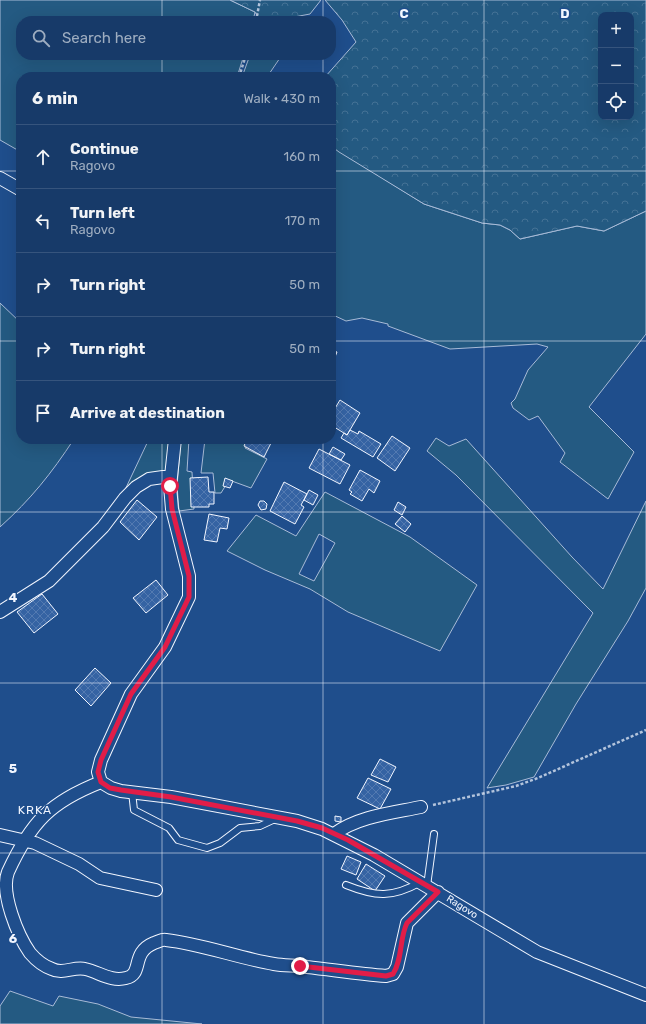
<!DOCTYPE html>
<meta charset="utf-8">
<style>
:root{--surface:#173a69;--page:#20416f;--text:#f1f3f6;--muted:#9eadc0;--line:#36547d}
body{margin:0;font-family:Rubik,sans-serif;background:var(--page);color:var(--text)}
.controls{position:absolute;right:12px;top:12px;display:grid;overflow:hidden;border-radius:8px;box-shadow:0 4px 16px #0002}
.controls button{width:36px;height:36px;display:grid;place-items:center;padding:0;border:0;border-bottom:1px solid var(--line);background:var(--surface);color:var(--text);font:20px sans-serif}
.stop{position:absolute;width:12px;height:12px;margin:-9px;border:3px solid #e11d48;border-radius:50%;background:#fff}
.stop.end{background:#e11d48;border-color:#fff;box-shadow:0 1px 4px #0008}
.list{margin:0;padding:0;list-style:none}
h2{display:flex;justify-content:space-between;align-items:center;height:52px;margin:0;padding:0 16px;font-size:17px}
h2 small{font-size:13px;font-weight:400;color:var(--muted)}
.list li{display:grid;grid-template-columns:26px 1fr auto;gap:12px;align-items:center;box-sizing:border-box;height:64px;padding:0 16px;border-top:1px solid var(--line)}
.list b{display:block;font-size:15px;white-space:nowrap}
.list p{margin:0;font-size:13px;white-space:nowrap;color:var(--muted)}
.list em{font-size:13px;font-style:normal;color:var(--muted)}
.icon{flex:none;width:22px;height:22px;fill:none;stroke:currentColor;stroke-width:2;stroke-linecap:round;stroke-linejoin:round}
.map{position:relative;flex:none;width:646px;height:1024px;overflow:hidden}
.search{position:absolute;background:var(--surface);box-shadow:0 4px 16px #0002;left:16px;top:16px;width:320px;height:44px;display:flex;align-items:center;gap:10px;box-sizing:border-box;padding:0 14px;border-radius:16px;color:var(--muted);font-size:15px}
.panel{position:absolute;background:var(--surface);box-shadow:0 4px 16px #0002;left:16px;top:72px;width:320px;height:372px;border-radius:16px}
.map>svg:first-child{display:block}
.green{fill:#245a82;stroke:#a8bbd7;fill-rule:evenodd}
.forest{fill:url(#forest-crowns);stroke:#a8bbd7;fill-rule:evenodd}
.building{fill:url(#building-cross-hatch);stroke:#f2f6ff}
.lines{fill:none;stroke-linecap:round;stroke-linejoin:round}
.lane-casing{stroke:#f2f6ff;stroke-width:8}
.street-casing{stroke:#f2f6ff;stroke-width:14}
.path{stroke:#b3c4dc;stroke-width:2.5;stroke-dasharray:3 2;stroke-linecap:butt}
.lane{stroke:#1f4e8c;stroke-width:6}
.street{stroke:#1f4e8c;stroke-width:12}
.route{stroke:#e11d48;stroke-width:5}
.grid{fill:none;stroke:#f2f6ff;stroke-width:1;stroke-opacity:0.55}
.labels{text-anchor:middle;dominant-baseline:central;stroke-width:3;stroke-linejoin:round;paint-order:stroke}
.street-label{font-size:10px;fill:#f2f6ff;stroke:#1f4e8c}
.quarter-label{font-size:12px;letter-spacing:1px;fill:#f2f6ff;stroke:#1f4e8c}
.grid-label{font-size:13px;text-anchor:middle;font-weight:bold;fill:#f2f6ff;stroke:#1f4e8c;stroke-width:3;stroke-linejoin:round;paint-order:stroke}
</style>
<div class="map">
<svg width="646" height="1024" viewBox="0 0 646 1024">
<defs>
<pattern id="forest-crowns" width="20" height="18" patternUnits="userSpaceOnUse"><rect width="20" height="18" fill="#245a82"/><path d="M2 6a3 3 0 1 1 6 0M12 15a3 3 0 1 1 6 0" fill="none" stroke="#447295"/></pattern>
<pattern id="building-cross-hatch" width="8" height="8" patternUnits="userSpaceOnUse"><rect width="8" height="8" fill="#3563a3"/><path d="M0 0l8 8M0 8l8-8" fill="none" stroke="#537ab1"/></pattern>
</defs>
<rect width="100%" height="100%" fill="#1f4e8c"/>
<path class="green" d="M0,0H230L255,12L253,21H21V55H244L237,77H21V152L0,140Z
M250,55H282L267,77H242Z
M331,146L424,204L482,223L500,225L510,230L520,239L577,226L604,231L646,211V334L589,407L634,452L608,499L560,462L565,453L538,416L529,420L513,408L511,403L515,399L528,370L548,347L537,344L450,349L388,326V324L362,318L346,321L331,314Z
M0,303L21,323V439H74C51,474 31,499 0,527Z
M436,438L449,446L466,439L572,557L603,589L646,501V588L628,621L576,704L534,777L506,785L487,788L593,613L456,475L427,451Z
M149,439H172L168,471L123,494Z
M181,439H189L187,471L192,472L194,509L179,511L177,486Z
M205,439H250L245,448L267,459L251,488L229,480L221,493H215L213,473H201Z
M325,492L410,537L477,585L440,651L348,612L310,589L265,570L227,551L256,515L296,536ZM319,534L335,543L314,581L299,574Z
M10,991L53,1006L59,996L98,1004L131,1017L202,1024H0V1006Z"/>
<path class="forest" d="M230,0H321L310,14L294,17L287,21H260L255,12Z
M325,0H646V211L604,231L577,226L520,239L510,230L500,225L482,223L424,204L339,152L331,146V77H325L356,42L342,20ZM601,15H631V117H601Z"/>
<path class="building" d="M331,350L337,352L331,367Z
M340,400L360,413L347,435L331,425V415Z
M350,430L358,434L359,431L381,444L373,457L341,438L344,433L347,435Z
M392,436L410,448L395,471L377,458Z
M247,439H273L264,457L244,446Z
M333,447L345,454L341,460L329,454Z
M319,449L350,465L340,484L309,468Z
M360,470L380,481L374,493L369,489L362,501L350,494L352,492L349,490Z
M208,477L209,492H214V504H209V507H191L190,478Z
M225,478L233,481L230,488L223,486Z
M284,482L307,494L301,505L304,507L295,524L270,511Z
M309,490L318,495L313,505L304,500Z
M137,500L157,517L139,540L120,522Z
M260,501H264L267,504L266,509L261,510L258,505Z
M398,502L406,507L402,515L394,510Z
M209,514L229,518L227,529L220,528L217,542L204,540Z
M402,516L411,524L405,532L395,524Z
M156,580L168,595L146,613L133,598Z
M42,594L58,614L34,633L17,612Z
M95,668L111,683L91,706L75,690Z
M380,759L396,767L388,782L371,775Z
M368,778L391,789L380,809L357,798Z
M335,816L341,817V822L335,821Z
M347,856L361,862L356,875L341,869Z
M366,864L385,876L375,891L357,879Z"/>
<g class="lines">
<g class="lane-casing">
<path id="lane" d="M132,792L134,810L169,828L178,840L207,848L220,843L240,828L260,826L275,819
M346,885C376,897 392,898 421,882
M427,886L434,834"/>
</g>
<g class="street-casing">
<path id="street" d="M0,178L21,190
M175,439L170,486L172,509L189,576V597L165,647L131,694L101,760L98,772L101,782L111,788L121,791L171,797L297,821L322,829L374,855L537,952L646,995
M0,612L49,581L103,527L125,498L136,487L149,479L163,477H171
M101,782C50,802 31,822 8,872C0,893 18,936 30,953C36,960 43,966 52,969C63,975 74,966 85,969C99,972 111,982 126,978C144,974 130,953 154,943C158,942 162,939 166,940C202,944 238,958 274,964C285,966 296,965 307,967C334,970 360,974 386,976L393,974L397,967L407,923L438,892
M334,834C359,816 392,813 421,807
M0,835L35,843L79,864L100,878L156,890"/>
</g>
<path class="path" d="M256,21L260,0
M239,77L246,55
M433,805L516,786L538,778L646,730"/>
<use href="#lane" class="lane"/>
<use href="#street" class="street"/>
</g>
<g class="lines">
<path class="route" d="M170,486L172,509L189,576V597L165,647L131,694L101,760L98,772L101,782L110,788L121,790L171,797L297,821L322,828L348,840L438,892L407,923C399,939 403,958 393,974L386,976L300,966"/>
</g>
<path class="grid" d="M162,0V21M323,0V21M484,0V1024M162,55V77M323,55V77M0,171H21M331,171H646M0,341H21M331,341H646M162,439V1024M323,439V1024M0,512H646M0,683H646M0,853H646"/>
<g class="labels">
<g class="street-label">
<text transform="translate(462 907) rotate(32)">Ragovo</text>
</g>
<g class="quarter-label">
<text x="35" y="810">KRKA</text>
</g>
</g>
<g class="grid-label">
<text x="404" y="18">C</text>
<text x="565" y="18">D</text>
<text x="13" y="602">4</text>
<text x="13" y="773">5</text>
<text x="13" y="943">6</text>
</g>
</svg>
<div class="controls">
<button>+</button>
<button>−</button>
<button><svg class="icon" aria-label="locate" viewBox="0 0 24 24"><circle cx="12" cy="12" r="6"/><path d="M12 2v4M12 18v4M2 12h4M18 12h4"/></svg></button>
</div>
<div class="stop" style="left:170px;top:486px"></div>
<div class="stop end" style="left:300px;top:966px"></div>
<div class="search"><svg class="icon" aria-label="search" viewBox="0 0 24 24"><circle cx="10" cy="10" r="6"/><path d="M15 15l6 6"/></svg>Search here</div>
<section class="panel">
<h2>6 min<small>Walk · 430 m</small></h2>
<ul class="list">
<li><svg class="icon" aria-label="ahead" viewBox="0 0 24 24"><path d="M12 20V5M6 11l6-6 6 6"/></svg><div><b>Continue</b><p>Ragovo</p></div><em>160 m</em></li>
<li><svg class="icon" aria-label="left" viewBox="0 0 24 24"><path d="M17 20v-9H6M10 6l-5 5 5 5"/></svg><div><b>Turn left</b><p>Ragovo</p></div><em>170 m</em></li>
<li><svg class="icon" aria-label="right" viewBox="0 0 24 24"><path d="M7 20v-9h11M14 6l5 5-5 5"/></svg><div><b>Turn right</b></div><em>50 m</em></li>
<li><svg class="icon" aria-label="right" viewBox="0 0 24 24"><path d="M7 20v-9h11M14 6l5 5-5 5"/></svg><div><b>Turn right</b></div><em>50 m</em></li>
<li><svg class="icon" aria-label="arrive" viewBox="0 0 24 24"><path d="M6 21V4h12l-3 4 3 4H6"/></svg><div><b>Arrive at destination</b></div></li>
</ul>
</section>
</div>
